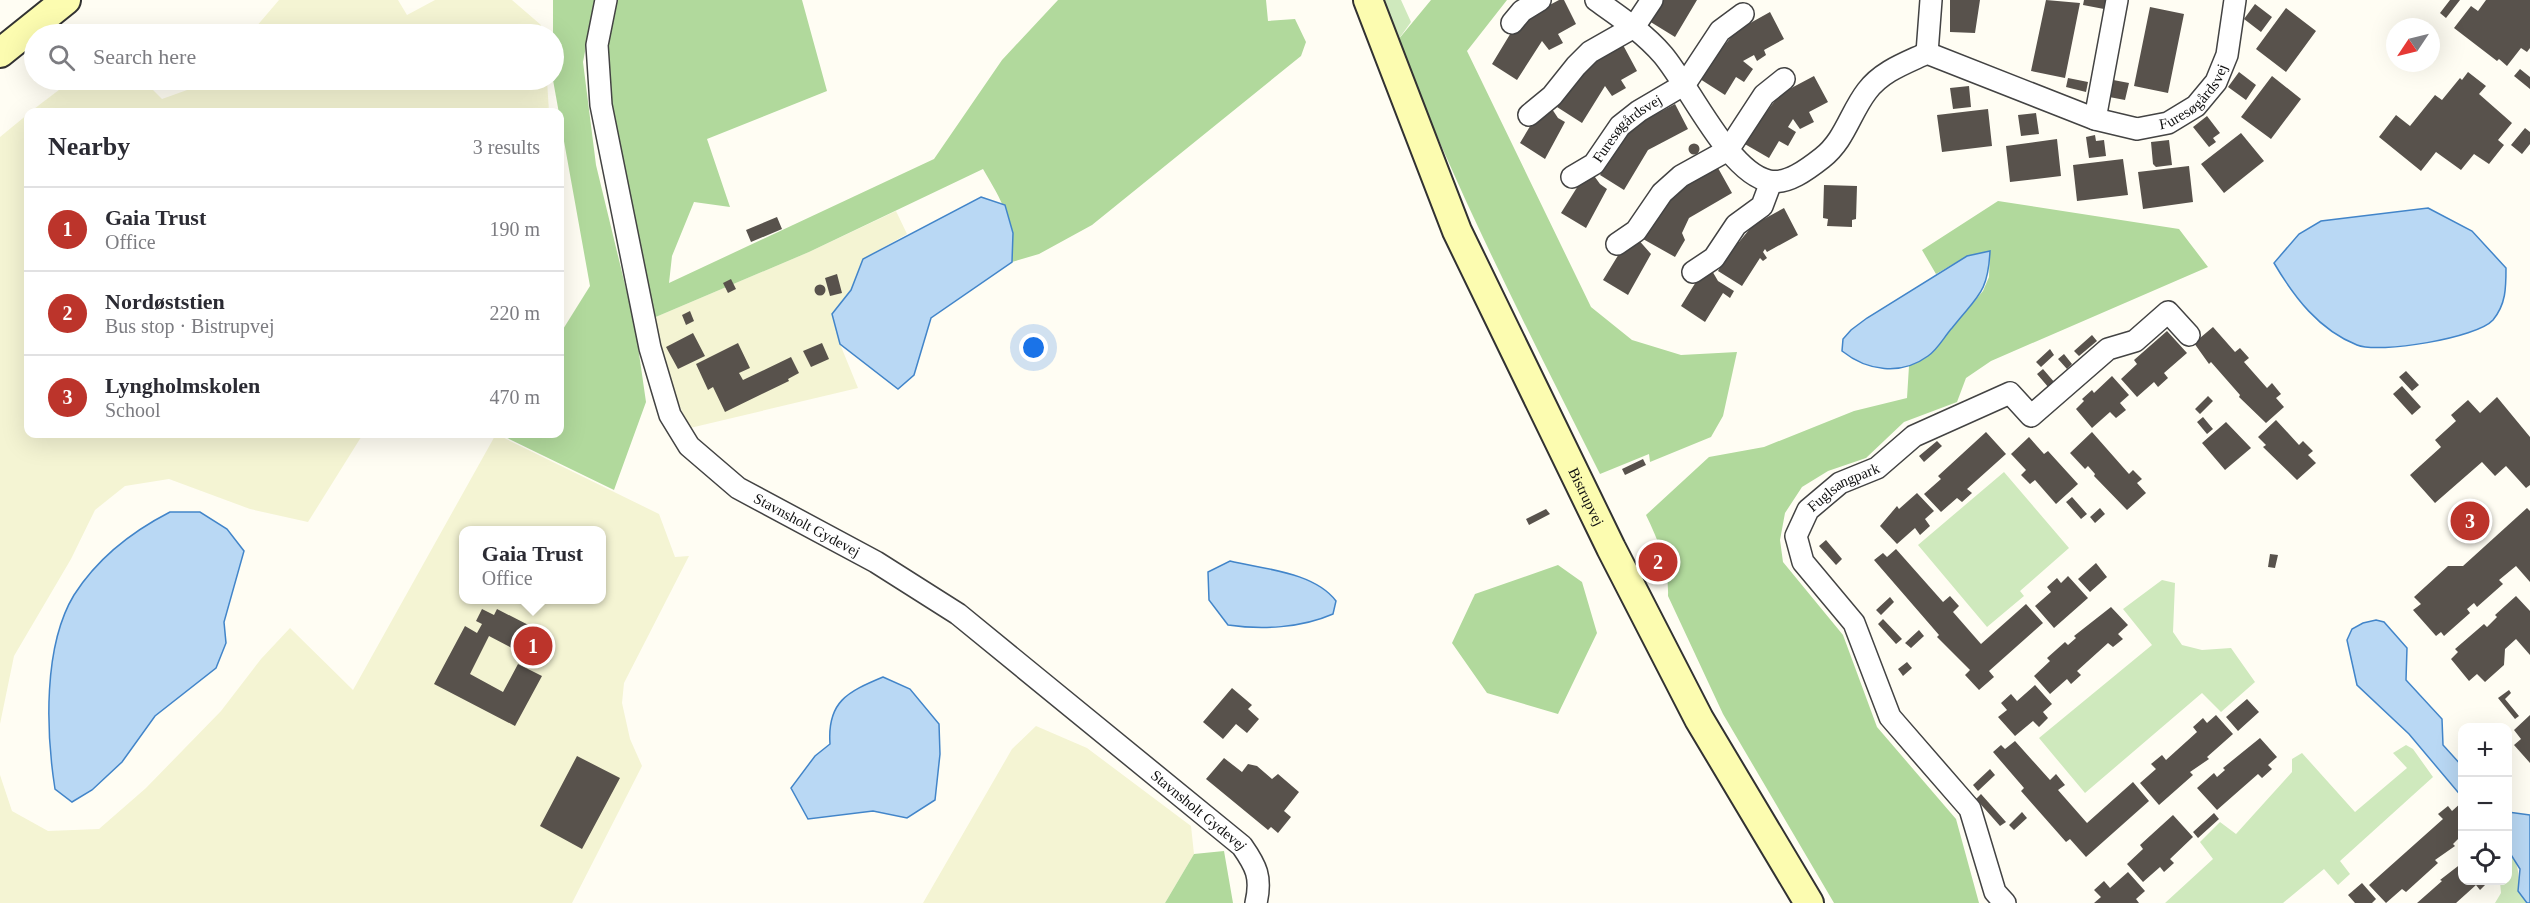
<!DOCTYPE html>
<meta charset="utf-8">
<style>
:root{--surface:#fff;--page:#f7f7f7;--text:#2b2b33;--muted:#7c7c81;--line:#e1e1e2;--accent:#bc342b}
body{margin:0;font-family:Georgia,serif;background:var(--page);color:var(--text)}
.controls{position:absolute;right:18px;bottom:18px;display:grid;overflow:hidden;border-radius:12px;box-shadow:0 6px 24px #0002}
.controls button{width:54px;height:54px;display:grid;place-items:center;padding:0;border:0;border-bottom:2px solid var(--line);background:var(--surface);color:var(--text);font:30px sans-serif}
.compass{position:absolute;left:2386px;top:18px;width:54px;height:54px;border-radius:50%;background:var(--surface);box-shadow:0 6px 24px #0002;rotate:235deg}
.you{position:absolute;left:1034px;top:348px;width:21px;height:21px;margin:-15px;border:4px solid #fff;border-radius:50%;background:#1a73e8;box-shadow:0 0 0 9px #1a73e833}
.badge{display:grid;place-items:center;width:39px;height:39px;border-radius:50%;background:var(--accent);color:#fff;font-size:20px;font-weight:700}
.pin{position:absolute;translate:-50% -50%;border:3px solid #fff;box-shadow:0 2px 6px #0006}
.popup{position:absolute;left:459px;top:526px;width:147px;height:78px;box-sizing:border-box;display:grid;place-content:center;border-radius:12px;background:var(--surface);filter:drop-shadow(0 2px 4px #0005);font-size:20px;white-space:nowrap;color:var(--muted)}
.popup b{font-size:22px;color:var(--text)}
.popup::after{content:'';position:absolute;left:50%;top:100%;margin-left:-12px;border:12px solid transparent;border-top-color:var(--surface)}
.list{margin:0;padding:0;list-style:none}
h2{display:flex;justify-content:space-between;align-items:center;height:78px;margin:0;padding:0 24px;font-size:26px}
h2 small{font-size:20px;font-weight:400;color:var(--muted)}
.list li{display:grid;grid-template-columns:39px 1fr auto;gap:18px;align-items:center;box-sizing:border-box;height:84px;padding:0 24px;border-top:2px solid var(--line)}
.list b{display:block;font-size:22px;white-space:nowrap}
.list p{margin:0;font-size:20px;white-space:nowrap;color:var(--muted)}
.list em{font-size:20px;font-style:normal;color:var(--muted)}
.icon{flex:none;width:33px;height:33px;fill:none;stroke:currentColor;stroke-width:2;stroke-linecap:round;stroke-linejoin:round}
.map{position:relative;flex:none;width:2530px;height:903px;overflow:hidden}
.search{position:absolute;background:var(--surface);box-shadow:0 6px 24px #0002;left:24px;top:24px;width:540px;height:66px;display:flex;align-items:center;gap:15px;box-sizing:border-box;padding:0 21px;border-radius:33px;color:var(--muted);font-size:22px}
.panel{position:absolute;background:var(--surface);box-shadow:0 6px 24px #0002;left:24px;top:108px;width:540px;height:330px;border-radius:12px}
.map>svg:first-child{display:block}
.farmland{fill:#f4f4d3;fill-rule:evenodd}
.green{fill:#cfe9bd}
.forest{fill:#b1d99c}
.water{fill:#b9d8f4;stroke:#4285c9;stroke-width:1.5}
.building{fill:#58524c}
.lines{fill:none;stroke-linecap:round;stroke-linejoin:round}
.street-casing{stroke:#434343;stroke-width:24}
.secondary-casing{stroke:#323232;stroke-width:32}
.street{stroke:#fff;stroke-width:21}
.secondary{stroke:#fcfcb0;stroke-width:28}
.labels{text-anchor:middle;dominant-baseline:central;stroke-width:6;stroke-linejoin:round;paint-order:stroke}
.street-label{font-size:15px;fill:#101010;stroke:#fff}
</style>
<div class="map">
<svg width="2530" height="903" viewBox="0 0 2530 903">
<rect width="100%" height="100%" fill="#fffdf3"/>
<path class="farmland" d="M279,0H398L407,15L435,0H512L541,25L542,34H250Z
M72,80H143L162,99L215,80H547L549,112H30Z
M28,114V434H363L308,522L250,509L169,479L125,486L95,510L71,559L14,656L0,724V137Z
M896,211L907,234L863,259L851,290L832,314L840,344L858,388L690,428L668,382L651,319L809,252Z
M496,434L659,514L675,557L689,556L624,683L622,703L630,739L642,766L572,903H0V775L12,811L48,831L99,829L146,788L221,711L261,659L290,628L353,690ZM464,530H602V600H464Z
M1036,726L1087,748L1191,826L1194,854L1165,903H923L1012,749Z"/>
<path class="green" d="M1384,0H1401L1411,22L1398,40Z
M2004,472L2069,548L2020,591L2024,596L1987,627L1918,545Z
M2162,580L2175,583L2173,632L2182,645L2202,650L2231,648L2255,682L2221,712L2202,693L2085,793L2039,738L2152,645L2123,609Z
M2406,745L2413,749L2433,777L2340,861L2350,874L2338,885L2324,869L2283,903H2165L2213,859L2200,842L2220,822L2236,834L2292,772V759L2302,753L2355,812L2407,768L2393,753Z
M2508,850C2526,871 2512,884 2527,903H2495L2501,893L2500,881L2508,880Z"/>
<path class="forest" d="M553,0H595L583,62L596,165L635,326L646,402L614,490L499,434H560V334L590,286L553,80Z
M615,0H802L827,91L707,139L730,207L694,202L672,256L669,283L934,159L1002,60L1058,0H1266L1268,21L1295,19L1306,42L1301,56L1092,225L1039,254L1012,262C1013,219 1004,205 983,169L809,252L651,319L604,67Z
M1431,0H1507L1467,51L1591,307L1632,340L1681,355L1737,352L1723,416L1711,437L1650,462L1649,454L1600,474C1528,331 1455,189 1398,40Z
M1998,201L2179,229L2208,267L1991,361L1966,378L1957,402L1904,422L1866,458L1828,471L1802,487L1785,513L1780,540L1783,562L1843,635L1877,727L1956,819L1979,903H1834L1723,714L1668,596C1669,566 1659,542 1646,515L1709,457L1764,447L1854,411L1907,398L1909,366L1928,356L1983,291L1989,277L1990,252L1967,256L1936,274L1922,250Z
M1558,565L1582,582L1597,633L1558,714L1487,693L1452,643L1475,594Z
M1224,851L1233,903H1165L1194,854Z"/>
<path class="water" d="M981,197L1005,205L1013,233L1012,262L931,318L914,375L898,389L840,344L832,314L851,290L863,259Z
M2428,208L2472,231L2506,268C2506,288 2506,304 2493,320C2477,338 2379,354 2357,345C2319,330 2294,297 2274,263L2299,234L2321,221Z
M1990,251C1988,294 1977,296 1952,328C1944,337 1938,349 1928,356C1901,376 1867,371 1842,351L1843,339L1851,330L1867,318L1967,256Z
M170,512H200L227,529L244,551L224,622L226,643L216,668L155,716L122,762L92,790L72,802L55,789C46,732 43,646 74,595C97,559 133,531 170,512Z
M1230,561C1263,569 1314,572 1336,601L1333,614C1301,628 1262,630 1228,625L1209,600L1208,572Z
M2376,620L2384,622L2407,648L2406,680L2442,719L2443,745L2462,766V797L2409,734L2357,685L2347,640L2352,629L2363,623Z
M883,677L910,689L939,724L940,754L935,800L907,818L873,811L808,819L791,788L815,756L830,744C827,702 847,692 883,677Z
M2508,812L2530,815V903H2527L2518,891L2520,869L2508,850Z"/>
<path class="building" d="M1559,0H1564L1576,24L1558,34L1563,43L1549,50L1542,41L1517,80L1492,64L1512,31L1529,16Z
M1662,0H1697L1675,37L1649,21Z
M1950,0H1980L1975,33L1950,32Z
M2046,0L2080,3L2065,78L2031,71Z
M2084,0H2106L2104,9L2083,5Z
M2450,0H2460L2446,18L2440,13Z
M2486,0H2530V48L2527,52L2521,48L2507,66L2499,59L2497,61L2454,28L2471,6L2478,11Z
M2255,4L2272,17L2261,32L2244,19Z
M2150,7L2184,14L2168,93L2134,86Z
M2286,8L2316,31L2286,72L2256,49Z
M1770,12L1784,39L1764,50L1766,55L1757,61L1754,55L1743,61L1753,69L1744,82L1736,77L1725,95L1700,79L1720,47L1722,48L1736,31Z
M1623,45L1637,71L1621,80L1626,88L1612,96L1605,86L1582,123L1557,107L1575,77L1592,62Z
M2520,69L2530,77V89L2514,76Z
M2239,72L2256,85L2246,100L2228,87Z
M2468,72L2486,86L2479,94L2512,123L2498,140L2504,145L2489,164L2474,154L2461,170L2436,152L2421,171L2379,137L2396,115L2410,126L2435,95L2442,100L2460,78L2462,80Z
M1814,76L1828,102L1809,112L1814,122L1800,129L1793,119L1788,127L1796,132L1788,146L1779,141L1769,158L1743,143L1780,94Z
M2272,76L2301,99L2271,139L2241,117Z
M2068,78L2088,82L2086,92L2066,87Z
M2108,79L2129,83L2125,100L2104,96Z
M1969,86L1971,107L1953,109L1950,88Z
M1675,104L1688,129L1648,150L1624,190L1600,175L1621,139L1639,123Z
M1550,106L1558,118L1565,122L1545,159L1520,143L1538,113Z
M1988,109L1992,146L1942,152L1937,115Z
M2036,113L2039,134L2021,136L2018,115Z
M2207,116L2220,133L2213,138L2216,142L2209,147L2193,127Z
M2525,128L2530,132V144L2522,154L2511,145Z
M2241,133L2264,161L2224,193L2201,164Z
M2095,135L2096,141L2104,140L2106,156L2089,158L2086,137Z
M2057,139L2061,176L2010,182L2006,146Z
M2169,140L2172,165L2156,167L2153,164L2151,142Z
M1688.5 149a5.5 5.5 0 1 1 11 0a5.5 5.5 0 1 1-11 0Z
M2123,159L2128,195L2077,201L2073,165Z
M2189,166L2193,202L2143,209L2138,172Z
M1718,168L1732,193L1689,218L1682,233L1685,240L1675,257L1643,239L1665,203L1667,204L1683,189L1682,187Z
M1592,173L1600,184L1607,189L1586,228L1561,213L1581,181Z
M1824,185L1857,186L1856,219L1852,220V227L1827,226L1828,219L1823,218Z
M1784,208L1798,235L1767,252L1765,249L1763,252L1767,258L1763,261L1760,258L1742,286L1718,271L1736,241L1739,242L1753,225Z
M777,217L782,229L751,242L746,230Z
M1636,237L1651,254L1628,295L1603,280L1625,244Z
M1711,269L1718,281L1734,291L1730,298L1723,293L1705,322L1681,306L1699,277Z
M837,274L842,293L830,296L825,278Z
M731,279L736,289L728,293L723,283Z
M814.5 290a5.5 5.5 0 1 1 11 0a5.5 5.5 0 1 1-11 0Z
M690,311L694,321L686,325L682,315Z
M2213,327L2235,352L2240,348L2249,358L2244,362L2267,388L2272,383L2281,394L2276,398L2284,407L2266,423L2239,397L2240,395L2211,362L2209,364L2194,343Z
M2167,331L2187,353L2164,373L2168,378L2158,387L2154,382L2137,397L2121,379L2137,364L2134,360Z
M693,333L705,356L678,369L666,347Z
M2092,335L2097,341L2079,356L2074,351Z
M738,343L750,368L739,373L743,380L791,357L799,373L788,379L789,381L725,412L713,387L708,390L696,364Z
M822,343L829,359L811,367L803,351Z
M2050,349L2054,355L2041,367L2036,362Z
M2064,354L2072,364L2067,369L2058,359Z
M2043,369L2055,383L2049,388L2037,374Z
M2406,371L2419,385L2412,391L2399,377Z
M2112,376L2129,395L2120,403L2126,410L2116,418L2110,412L2092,428L2076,409L2084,401L2082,399L2092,390L2094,393Z
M2402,386L2421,407L2412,415L2393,394Z
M2208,396L2213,401L2200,414L2195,409Z
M2497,397L2530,437V485L2526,488L2506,466L2495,476L2482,462L2435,503L2410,475L2441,447L2435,440L2456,421L2451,415L2468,400L2480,413Z
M2203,417L2213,429L2207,434L2197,422Z
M2276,420L2299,445L2303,441L2313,451L2308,455L2316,463L2297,480L2263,447L2266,445L2258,437Z
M2226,422L2251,448L2225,470L2202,443Z
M1986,432L2006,454L1967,489L1972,493L1962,502L1957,498L1941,512L1924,494L1941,479L1938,476Z
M2092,432L2129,474L2133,470L2142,479L2137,483L2146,493L2127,510L2094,476L2095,474L2088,466L2085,469L2070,453Z
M2029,437L2044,454L2048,451L2078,484L2056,504L2035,480L2030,484L2021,475L2026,470L2011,454Z
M1937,441L1942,446L1924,462L1919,456Z
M1643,459L1646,465L1625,475L1622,469Z
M1917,493L1934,511L1925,519L1930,526L1920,535L1915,528L1897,544L1880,526L1897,506L1899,509Z
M2072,497L2087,514L2081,519L2066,502Z
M2100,508L2105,514L2095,523L2090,517Z
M2527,508L2530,511V582L2516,566L2499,580L2503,584L2477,607L2474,603L2467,609L2470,613L2444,636L2441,632L2436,636L2413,610L2421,604L2414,597L2448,566H2463Z
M1546,509L1550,514L1529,525L1526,519Z
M1826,540L1842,559L1836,565L1819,546Z
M1896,549L1943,602L1950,596L1959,606L1953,612L1981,644L2026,604L2043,623L1989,671L1994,677L1979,690L1965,675L1970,670L1937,637L1939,635L1874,560L1883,553L1887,557Z
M2270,554L2278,555L2275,568L2268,567Z
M2096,563L2107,577L2090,592L2078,579Z
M2068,576L2088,598L2054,628L2035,606L2051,592L2047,587L2057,578L2061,583Z
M2516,596L2530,611V655L2516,639L2505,649L2504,665L2485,682L2477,674L2469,681L2451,659L2458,652L2455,649L2484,624L2487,627L2497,617L2495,615Z
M1890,597L1894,602L1881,615L1876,610Z
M2111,607L2128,625L2118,634L2123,639L2113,647L2108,643L2077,671L2081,675L2071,684L2067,679L2050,694L2034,676L2050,661L2047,658L2065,642L2068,645L2076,638L2074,636Z
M482,609L494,615L497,609L542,632L529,657L489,636L470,674L503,692L518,664L542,676L515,726L434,684L465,626L477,633L482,624L476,621Z
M1883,619L1902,639L1896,644L1878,624Z
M1919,630L1924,636L1911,648L1905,643Z
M1907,662L1912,668L1903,676L1898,669Z
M2035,685L2052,704L2043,712L2048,718L2039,727L2033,721L2015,736L1998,717L2007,710L2001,703L2011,694L2017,701Z
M1232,688L1252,705L1248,709L1259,719L1247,733L1236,724L1223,739L1203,722Z
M2509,690L2511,693L2505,699L2519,716L2515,719L2498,698Z
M2247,699L2259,712L2238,731L2226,717Z
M2216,715L2233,734L2207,757L2209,759L2190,772L2193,775L2159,805L2140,783L2156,769L2151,764L2162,755L2166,760L2197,732L2193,727L2203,718L2207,723Z
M2530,715V763L2514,745L2521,739L2514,730Z
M2260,738L2277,757L2268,765L2272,769L2262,778L2258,774L2217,810L2197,788L2214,773L2217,777L2225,770L2223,768Z
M2015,741L2050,780L2056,774L2065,785L2058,790L2087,823L2133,782L2149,801L2086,857L2070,839L2066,842L2021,791L2024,788L1993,752L2001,745L2005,749Z
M577,756L620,778L582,849L540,826Z
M1224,758L1242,772L1248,764L1257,766L1272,779L1278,774L1299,792L1284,811L1291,817L1278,833L1271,827L1268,830L1206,779Z
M1990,769L1995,775L1978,791L1973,785Z
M1981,794L2006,822L2000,826L1976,799Z
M2462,802V835L2453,844L2455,846L2435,860L2438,863L2406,892L2402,889L2386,903L2369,885L2443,819L2438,814L2448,806L2452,811Z
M2022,812L2027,818L2014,830L2009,825Z
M2214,813L2219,819L2198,838L2193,832Z
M2173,815L2193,837L2170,859L2174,863L2164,872L2160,867L2143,882L2127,864L2143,849L2140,845Z
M2462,863V880H2490L2480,890L2476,885L2456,903H2417L2442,881L2440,880Z
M2128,872L2145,891L2136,899L2139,903H2094L2101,897L2094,890L2104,881L2110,888Z
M2362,883L2376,899L2372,903H2355L2348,895Z"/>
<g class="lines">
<g class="street-casing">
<g id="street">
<path id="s1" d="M606,0L597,45L601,105L650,348L670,415L689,446L738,488L876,562L958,614L1242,846C1256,866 1262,877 1256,903"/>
<path id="s2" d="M1596,0C1620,17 1644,33 1663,55C1690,87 1729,173 1769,181C1787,185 1808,169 1822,158C1845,140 1850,113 1867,91C1882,71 1906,63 1927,53L2095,119L2137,129L2168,123L2196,106L2216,82L2227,55L2235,0"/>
<path d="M1512,23L1522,11L1540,0"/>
<path d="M1927,53L1931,0"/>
<path d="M1529,115L1552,96L1576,66L1590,52L1634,27L1652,0"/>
<path d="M2095,119L2117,0"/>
<path id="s3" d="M1572,177L1594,164L1620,126L1639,111L1685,84L1720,31L1743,14"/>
<path d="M1617,244L1636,231L1662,193L1681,176L1728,150L1764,95L1784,79"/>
<path d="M1693,272L1714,258L1736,225L1762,206L1771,182"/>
<path id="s4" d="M2005,903L1995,892L1970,809L1890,717L1854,623L1803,562L1796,536L1808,510L1840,483L1877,468L1914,436L2010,393L2031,416L2108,349L2135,341L2168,312L2189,335"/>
</g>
</g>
<g class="secondary-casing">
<g id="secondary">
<path id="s5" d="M1368,0L1457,231L1611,548L1699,719L1809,903"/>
<path d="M0,53L66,0"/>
</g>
</g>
<use href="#street" class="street"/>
<use href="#secondary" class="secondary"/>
</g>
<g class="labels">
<g class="street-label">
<text stroke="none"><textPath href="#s2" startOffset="759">Furesøgårdsvej</textPath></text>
<text stroke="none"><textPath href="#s3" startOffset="75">Furesøgårdsvej</textPath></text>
<text stroke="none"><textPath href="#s4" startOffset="502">Fuglsangpark</textPath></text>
<text stroke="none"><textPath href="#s5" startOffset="543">Bistrupvej</textPath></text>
<text stroke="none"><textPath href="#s1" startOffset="603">Stavnsholt Gydevej</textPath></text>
<text stroke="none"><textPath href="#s1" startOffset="1089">Stavnsholt Gydevej</textPath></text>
</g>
</g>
</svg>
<div class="controls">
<button>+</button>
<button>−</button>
<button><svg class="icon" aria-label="locate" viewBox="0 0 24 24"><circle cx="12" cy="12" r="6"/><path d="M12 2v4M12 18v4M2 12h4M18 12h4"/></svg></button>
</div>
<svg class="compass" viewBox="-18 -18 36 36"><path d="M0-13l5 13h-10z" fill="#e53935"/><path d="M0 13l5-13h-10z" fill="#7c7c81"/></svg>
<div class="you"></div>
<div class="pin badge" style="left:533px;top:646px">1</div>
<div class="popup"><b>Gaia Trust</b>Office</div>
<div class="pin badge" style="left:1658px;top:562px">2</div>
<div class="pin badge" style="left:2470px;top:521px">3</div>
<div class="search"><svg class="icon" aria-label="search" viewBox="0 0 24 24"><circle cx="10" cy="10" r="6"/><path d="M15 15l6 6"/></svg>Search here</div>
<section class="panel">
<h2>Nearby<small>3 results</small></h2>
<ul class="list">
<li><span class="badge">1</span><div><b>Gaia Trust</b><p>Office</p></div><em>190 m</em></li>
<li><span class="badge">2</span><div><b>Nordøststien</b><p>Bus stop · Bistrupvej</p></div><em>220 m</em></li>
<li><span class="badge">3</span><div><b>Lyngholmskolen</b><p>School</p></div><em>470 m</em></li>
</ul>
</section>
</div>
